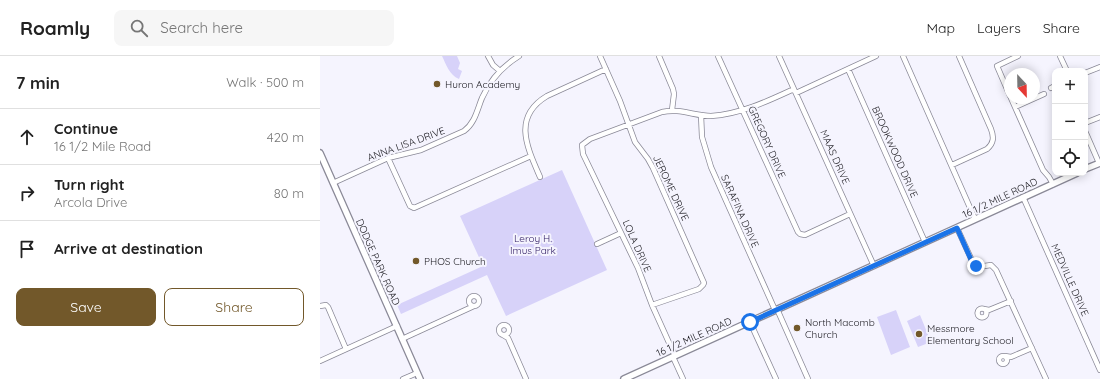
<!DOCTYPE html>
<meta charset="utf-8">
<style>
:root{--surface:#fff;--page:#f6f6f6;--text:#222;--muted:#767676;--line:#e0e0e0;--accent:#72582a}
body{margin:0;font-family:Quicksand,sans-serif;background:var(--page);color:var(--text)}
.controls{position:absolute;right:12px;top:12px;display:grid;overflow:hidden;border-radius:8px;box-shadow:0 2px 10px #0003}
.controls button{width:36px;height:36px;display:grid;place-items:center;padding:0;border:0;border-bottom:1px solid var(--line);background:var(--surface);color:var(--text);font:20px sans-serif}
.compass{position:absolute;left:684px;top:12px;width:36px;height:36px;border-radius:50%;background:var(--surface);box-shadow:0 2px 10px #0003;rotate:158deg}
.stop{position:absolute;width:12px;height:12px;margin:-9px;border:3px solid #1a73e8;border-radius:50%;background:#fff}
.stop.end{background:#1a73e8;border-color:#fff;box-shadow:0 1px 4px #0008}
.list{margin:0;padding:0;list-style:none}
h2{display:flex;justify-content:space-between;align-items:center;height:52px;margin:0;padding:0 16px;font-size:17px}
h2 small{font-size:13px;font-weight:400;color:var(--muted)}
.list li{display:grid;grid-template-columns:26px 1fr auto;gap:12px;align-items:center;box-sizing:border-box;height:56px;padding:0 16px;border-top:1px solid var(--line)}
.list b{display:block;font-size:15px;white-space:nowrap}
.list p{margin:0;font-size:13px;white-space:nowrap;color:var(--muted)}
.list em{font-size:13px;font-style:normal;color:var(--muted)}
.actions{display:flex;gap:8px;padding:12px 16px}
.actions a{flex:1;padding:9px 0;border:1px solid var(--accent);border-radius:8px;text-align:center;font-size:14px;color:var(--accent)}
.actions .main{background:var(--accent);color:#fff}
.icon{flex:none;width:22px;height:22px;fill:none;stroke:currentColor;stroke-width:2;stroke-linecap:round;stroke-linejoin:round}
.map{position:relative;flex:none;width:780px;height:323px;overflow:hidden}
header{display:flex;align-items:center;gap:24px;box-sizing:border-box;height:56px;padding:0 20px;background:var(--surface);border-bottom:1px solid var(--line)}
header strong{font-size:19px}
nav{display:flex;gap:22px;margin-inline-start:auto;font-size:14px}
.search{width:280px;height:36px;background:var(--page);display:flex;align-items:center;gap:10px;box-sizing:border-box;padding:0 14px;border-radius:8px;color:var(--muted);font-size:15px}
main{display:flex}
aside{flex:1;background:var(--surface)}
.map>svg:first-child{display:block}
.green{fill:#d7d2f9}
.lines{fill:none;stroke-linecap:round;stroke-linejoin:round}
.minor-casing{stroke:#8a8997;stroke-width:6}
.tertiary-casing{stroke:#8a8997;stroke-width:8}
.minor{stroke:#fff;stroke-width:4.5}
.tertiary{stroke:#fff;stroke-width:5.5}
.route{stroke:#1a73e8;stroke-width:5}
.poi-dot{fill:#72582a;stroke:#f5f4fe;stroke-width:1.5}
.labels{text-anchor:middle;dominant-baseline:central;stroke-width:4;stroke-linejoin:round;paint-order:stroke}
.poi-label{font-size:10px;fill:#1c1b21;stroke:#f5f4fe;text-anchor:start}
.street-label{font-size:10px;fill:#1c1b21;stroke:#f5f4fe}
.park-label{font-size:10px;fill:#372469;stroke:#f5f4fe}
</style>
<header>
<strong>Roamly</strong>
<div class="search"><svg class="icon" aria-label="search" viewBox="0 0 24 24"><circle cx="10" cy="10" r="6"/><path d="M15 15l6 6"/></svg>Search here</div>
<nav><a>Map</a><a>Layers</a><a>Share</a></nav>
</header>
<main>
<aside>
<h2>7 min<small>Walk · 500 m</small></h2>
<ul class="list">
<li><svg class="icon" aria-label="ahead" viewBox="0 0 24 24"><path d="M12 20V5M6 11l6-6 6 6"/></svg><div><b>Continue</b><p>16 1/2 Mile Road</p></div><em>420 m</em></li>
<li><svg class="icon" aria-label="right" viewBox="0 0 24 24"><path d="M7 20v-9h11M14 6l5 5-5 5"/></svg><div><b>Turn right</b><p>Arcola Drive</p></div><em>80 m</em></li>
<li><svg class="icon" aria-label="arrive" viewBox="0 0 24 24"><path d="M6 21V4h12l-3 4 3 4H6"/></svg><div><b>Arrive at destination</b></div></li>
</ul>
<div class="actions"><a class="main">Save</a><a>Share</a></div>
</aside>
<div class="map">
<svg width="780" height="323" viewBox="0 0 780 323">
<rect width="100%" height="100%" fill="#f5f4fe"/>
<path class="green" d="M122,0H137L140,7L138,13L142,15L139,23C129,19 126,8 122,0Z
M242,114L287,214L186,260L167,219L81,258L77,249L163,210L140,160Z
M576,254L590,291L571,299L557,261Z
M600,259L611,286L598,291L587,265Z"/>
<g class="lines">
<g class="minor-casing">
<path id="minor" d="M168,0L173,9L180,15
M280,0L300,45L315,86L328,103L333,112L384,227L383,229L379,233L332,249
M339,0L353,33L354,38L352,54
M398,0L478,176L480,178L485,179L530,158
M459,0L554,210
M583,0L655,163
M740,0L747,15
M528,13L605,186
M765,17L780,11
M731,32L735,30
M476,37L556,0
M690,40L677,10L698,0
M691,42L723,114L729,121L733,128
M695,51L724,38
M381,59L382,81L391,111L455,254
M765,67L780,61
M765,75L779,107
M68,102L90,150L94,152L211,100
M632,109L667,93C674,87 674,81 671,73L639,0
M220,121C207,91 192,61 227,40L286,13
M13,127L68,102L101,94L144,75C155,67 157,54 162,42C170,24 183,10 199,0
M703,141L780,314
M637,172L654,209L658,211L671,209L676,214L726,323
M277,188L301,177
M149 245a5 5 0 1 1 10 0a5 5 0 1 1-10 0Z
M0,250L6,249L8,251L26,293
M657.5 257a4.5 4.5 0 1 1 9 0a4.5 4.5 0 1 1-9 0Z
M457,253L488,323
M664,253L669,254L691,245
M430,266L456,323
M179 274a5 5 0 1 1 10 0a5 5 0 1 1-10 0Z
M183,279L188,282L206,323
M82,283L154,250
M679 304a4 4 0 1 1 8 0a4 4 0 1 1-8 0Z
M355,300L332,249L318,212L263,98L262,89L270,83L342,56C359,52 375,60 391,60C421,58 448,45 474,33
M685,300L691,301L712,292
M353,301L363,323
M0,305L77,270
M83,323L97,317"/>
</g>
<g class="tertiary-casing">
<path id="tertiary" d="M0,97L100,323
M765,113L780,107
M304,323L757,117"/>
</g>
<use href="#minor" class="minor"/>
<use href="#tertiary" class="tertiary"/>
</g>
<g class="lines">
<path class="route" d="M430,266L637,172L653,208L656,210"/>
</g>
<g class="poi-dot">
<circle cx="117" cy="28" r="4"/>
<circle cx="96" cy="205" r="4"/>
<circle cx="477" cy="272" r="4"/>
<circle cx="599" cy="278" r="4"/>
</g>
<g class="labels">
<g class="poi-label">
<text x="125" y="28">Huron Academy</text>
<text x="104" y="205">PHOS Church</text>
<text x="485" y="266">North Macomb<tspan x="485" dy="12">Church</tspan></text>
<text x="607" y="272">Messmore<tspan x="607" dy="12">Elementary School</tspan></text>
</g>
<g class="street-label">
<text transform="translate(447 86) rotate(66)">GREGORY DRIVE</text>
<text transform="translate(86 88) rotate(-20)">ANNA LISA DRIVE</text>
<text transform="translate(575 96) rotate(66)">BROOKWOOD DRIVE</text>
<text transform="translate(515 101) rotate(66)">MAAS DRIVE</text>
<text transform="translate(351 132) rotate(65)">JEROME DRIVE</text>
<text transform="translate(680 142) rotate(-25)">16 1/2 MILE ROAD</text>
<text transform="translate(420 155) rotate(66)">SARAFINA DRIVE</text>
<text transform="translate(317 190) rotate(66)">LOLA DRIVE</text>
<text transform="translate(58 206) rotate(66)">DODGE PARK ROAD</text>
<text transform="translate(750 224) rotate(66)">MEDVILLE DRIVE</text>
<text transform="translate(374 281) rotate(-24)">16 1/2 MILE ROAD</text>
</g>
<g class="park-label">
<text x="213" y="182">Leroy H.<tspan x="213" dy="12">Imus Park</tspan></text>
</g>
</g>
</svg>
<div class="controls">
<button>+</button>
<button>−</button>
<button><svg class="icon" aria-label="locate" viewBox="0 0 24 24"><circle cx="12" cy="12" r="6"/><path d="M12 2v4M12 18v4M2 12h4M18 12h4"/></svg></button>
</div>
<svg class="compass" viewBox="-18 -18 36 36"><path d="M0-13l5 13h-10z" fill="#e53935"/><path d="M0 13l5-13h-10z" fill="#767676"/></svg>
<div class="stop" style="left:430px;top:266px"></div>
<div class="stop end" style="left:656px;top:210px"></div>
</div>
</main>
